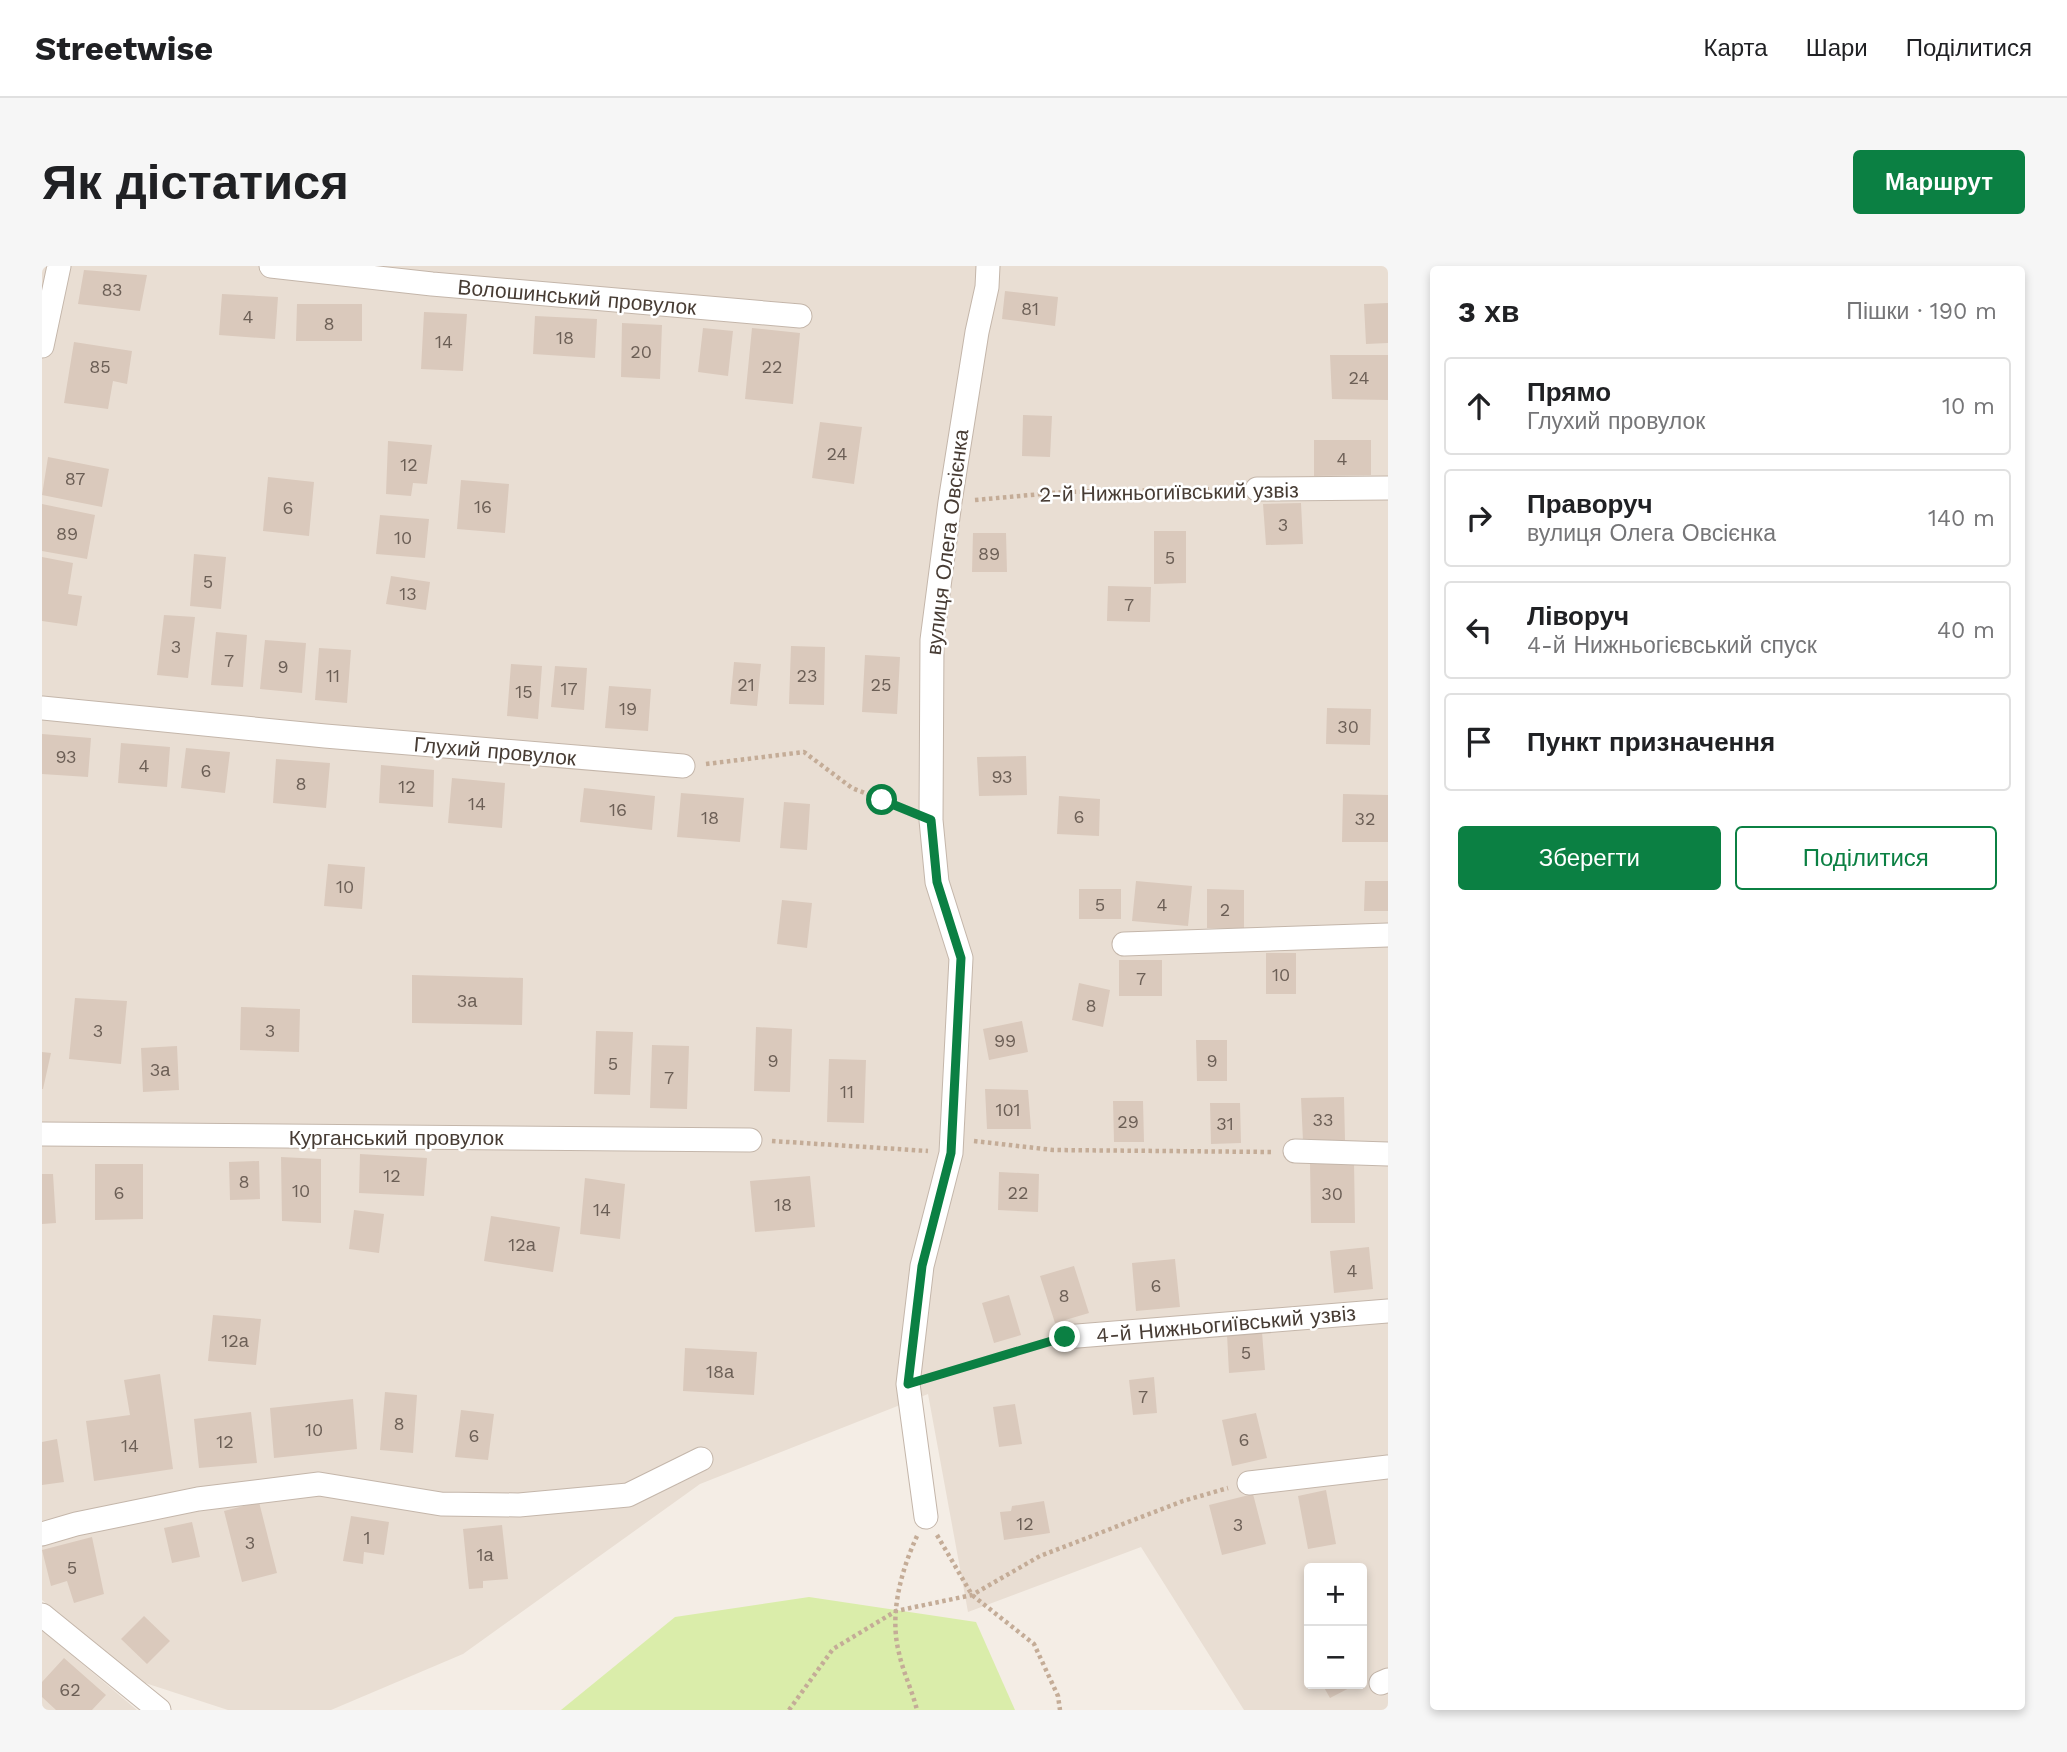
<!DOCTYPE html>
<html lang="uk">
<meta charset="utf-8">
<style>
:root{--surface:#fff;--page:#f6f6f6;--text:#202124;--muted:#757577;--line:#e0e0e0;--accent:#0b8043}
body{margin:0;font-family:"Work Sans",sans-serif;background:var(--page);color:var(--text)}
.controls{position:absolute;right:21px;bottom:21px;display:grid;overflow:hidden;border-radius:7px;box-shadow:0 4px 10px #0003}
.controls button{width:63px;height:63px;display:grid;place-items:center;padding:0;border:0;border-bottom:2px solid var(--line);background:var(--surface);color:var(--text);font:35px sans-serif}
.stop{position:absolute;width:21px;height:21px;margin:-16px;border:5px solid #0b8043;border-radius:50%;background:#fff}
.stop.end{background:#0b8043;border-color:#fff;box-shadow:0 2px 7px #0008}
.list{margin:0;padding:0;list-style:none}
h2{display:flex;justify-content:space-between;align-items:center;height:91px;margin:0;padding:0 28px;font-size:30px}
h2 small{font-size:23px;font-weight:400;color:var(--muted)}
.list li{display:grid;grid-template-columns:46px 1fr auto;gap:21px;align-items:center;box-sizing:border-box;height:98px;margin:0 14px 14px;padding:0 14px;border:2px solid var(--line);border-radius:7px}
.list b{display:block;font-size:26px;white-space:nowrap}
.list p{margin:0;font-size:23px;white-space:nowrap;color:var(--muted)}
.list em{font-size:23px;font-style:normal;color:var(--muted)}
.actions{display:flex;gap:14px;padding:21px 28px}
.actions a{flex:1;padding:16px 0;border:2px solid var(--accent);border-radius:7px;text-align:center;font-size:24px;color:var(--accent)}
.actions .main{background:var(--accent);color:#fff}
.icon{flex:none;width:38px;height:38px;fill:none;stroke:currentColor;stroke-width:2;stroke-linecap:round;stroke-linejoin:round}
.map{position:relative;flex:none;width:1346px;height:1444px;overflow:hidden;border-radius:7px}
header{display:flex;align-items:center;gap:42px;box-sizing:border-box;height:98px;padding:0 35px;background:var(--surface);border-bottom:2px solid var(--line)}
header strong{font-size:33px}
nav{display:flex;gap:38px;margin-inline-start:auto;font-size:24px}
.intro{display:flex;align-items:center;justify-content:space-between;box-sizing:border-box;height:168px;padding:0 42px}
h1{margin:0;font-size:49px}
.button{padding:18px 32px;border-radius:7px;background:var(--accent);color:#fff;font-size:24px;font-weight:700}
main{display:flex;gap:42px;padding:0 42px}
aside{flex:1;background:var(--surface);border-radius:7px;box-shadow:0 4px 10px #0003}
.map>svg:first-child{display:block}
.residential{fill:#e9ded3;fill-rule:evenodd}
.green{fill:#daedaa}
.building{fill:#dac9bc}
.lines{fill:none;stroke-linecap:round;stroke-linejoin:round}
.street-casing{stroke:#c4b6aa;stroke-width:25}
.path{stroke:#c4ac97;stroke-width:4.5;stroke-dasharray:3.5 3.5;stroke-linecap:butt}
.street{stroke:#fff;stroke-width:23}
.route{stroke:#0b8043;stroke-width:9}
.labels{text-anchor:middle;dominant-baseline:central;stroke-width:5;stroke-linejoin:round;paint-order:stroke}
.number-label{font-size:18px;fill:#6c5f56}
.street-label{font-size:21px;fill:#473c34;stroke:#fff}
</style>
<header>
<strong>Streetwise</strong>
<nav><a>Карта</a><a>Шари</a><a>Поділитися</a></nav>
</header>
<div class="intro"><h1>Як дістатися</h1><a class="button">Маршрут</a></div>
<main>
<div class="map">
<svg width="1346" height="1444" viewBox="0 0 1346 1444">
<rect width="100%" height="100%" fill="#f4ede5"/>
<path class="residential" d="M0,0H1346V1444H1202L1099,1281L926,1346L886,1128L658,1218L421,1388L289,1444H186L97,1415L0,1334ZM1267,1302H1320V1418H1267Z
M0,1364L95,1444H0Z"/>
<path class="green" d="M767,1331L934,1356L973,1444H519L633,1351Z"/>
<path class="building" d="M42,4L105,9L98,45L36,38Z
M963,25L1016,31L1013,60L960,53Z
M180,28L236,31L233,73L177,69Z
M1346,37V77L1324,78L1322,38Z
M255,38H320V75H254Z
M382,46L425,48L421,105L379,103Z
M493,50L555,53L553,92L491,88Z
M580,57L620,59L618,113L579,111Z
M661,62L691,65L686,110L656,106Z
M710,62L758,67L751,138L703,133Z
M32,76L90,85L85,118L71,115L66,143L22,137Z
M1288,89H1346V134L1290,133Z
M981,149L1010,150L1008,191L980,190Z
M778,156L820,161L812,218L770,212Z
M1272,174H1329V209L1272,210Z
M346,175L390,179L385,218L371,217L369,230L344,228Z
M6,191L67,203L60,241L0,229Z
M226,211L272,216L267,270L221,265Z
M419,214L467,218L463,267L415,263Z
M1259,237L1261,278L1224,279L1221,238Z
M0,238L53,249L45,293L0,285Z
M338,249L387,253L383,292L334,288Z
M1112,265H1144V317L1112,318Z
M931,267H964L965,306H930Z
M152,288L184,291L179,343L148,340Z
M0,291L31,297L26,328L40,330L35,360L0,355Z
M349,310L388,316L384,344L344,338Z
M1066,320L1109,321L1108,356L1065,355Z
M122,349L153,351L146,412L115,409Z
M174,366L205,369L201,421L169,419Z
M223,374L264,377L260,427L218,423Z
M749,380L783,381L782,439L747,438Z
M277,382L309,384L305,437L273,434Z
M823,389L858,391L855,448L820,446Z
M692,396L719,398L715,440L688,438Z
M469,398L500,400L496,453L465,450Z
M513,400L545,402L542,444L509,441Z
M567,420L609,423L606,465L563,462Z
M1285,442L1329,443L1328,479L1284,478Z
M0,468L49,472L46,511L0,508Z
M79,477L128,481L125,521L76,517Z
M144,482L188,486L183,527L139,522Z
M984,490L985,529L937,530L935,491Z
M234,493L288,497L284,542L231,537Z
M339,499L392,504L391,541L337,537Z
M410,512L463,517L460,562L406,557Z
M542,522L613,530L610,564L538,556Z
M639,527L702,532L698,576L635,571Z
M1301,528L1346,529V576H1300Z
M1017,530L1058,533L1057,570L1015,568Z
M742,536L768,538L765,584L738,582Z
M286,598L323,601L320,643L282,640Z
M1094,615L1150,620L1146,660L1090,655Z
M1323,615H1346V645H1322Z
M1037,623H1079V653H1037Z
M1165,623L1202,624V662H1165Z
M740,634L770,637L765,682L735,678Z
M1224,687H1254V728H1224Z
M1077,694H1120V730H1077Z
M370,709L481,712L480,759L370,757Z
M1037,717L1068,724L1061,761L1030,754Z
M33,732L85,735L79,798L27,793Z
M199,741L258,743L257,786L198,784Z
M980,755L986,786L947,794L941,763Z
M714,761L750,763L748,826L712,825Z
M554,765L591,766L588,829L552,828Z
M1154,774H1185V815H1155Z
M610,779L647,780L645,843L608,842Z
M135,780L137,824L101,826L99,782Z
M0,786L9,787L1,823H0Z
M787,793L824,794L822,857L785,856Z
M943,823L986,824L989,863H945Z
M1302,831L1303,874L1261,875L1259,832Z
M1071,835H1101L1102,876H1072Z
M1168,837H1198L1199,877L1169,878Z
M318,888L385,892L382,930L317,927Z
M239,891L279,893V957L240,955Z
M217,895L218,933L188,934L187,896Z
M1312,896L1313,957H1269L1268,897Z
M53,898H101V953L53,954Z
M957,906L997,908L996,946L956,944Z
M0,908H11L14,957L0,958Z
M768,910L773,961L713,966L708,915Z
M543,912L583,918L578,973L538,968Z
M312,944L342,948L337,987L307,983Z
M449,950L518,961L511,1006L442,995Z
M1327,981L1331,1023L1292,1027L1288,985Z
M1133,993L1138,1041L1094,1045L1090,997Z
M1032,1000L1047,1047L1013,1057L998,1010Z
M967,1029L979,1069L952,1077L940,1037Z
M171,1049L219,1053L214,1099L166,1095Z
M1220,1066L1223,1104L1187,1107L1185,1068Z
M643,1082L715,1086L712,1129L641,1125Z
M118,1108L131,1203L52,1215L44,1155L88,1149L82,1114Z
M1112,1111L1115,1147L1091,1149L1087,1114Z
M343,1126L375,1129L371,1187L338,1184Z
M311,1133L315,1183L232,1192L228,1142Z
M973,1138L980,1178L957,1181L951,1141Z
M419,1144L452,1148L446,1194L413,1191Z
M209,1146L215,1197L157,1202L152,1153Z
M1214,1147L1225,1192L1190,1200L1180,1154Z
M15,1173L22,1216L0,1219V1176Z
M1284,1224L1294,1278L1266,1283L1256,1230Z
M1211,1228L1224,1278L1180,1289L1167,1239Z
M1002,1235L1008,1267L962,1274L958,1246L969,1245L970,1240Z
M217,1236L235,1307L200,1316L182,1245Z
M309,1250L347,1256L342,1289L322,1286L321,1298L301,1295Z
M150,1256L158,1291L130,1297L122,1262Z
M460,1259L466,1313L441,1315V1322L427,1323L421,1263Z
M50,1271L62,1328L32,1337L25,1315L9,1320L0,1284Z
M102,1350L128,1375L105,1398L79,1373Z
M22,1392L64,1429L50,1444H14L0,1431V1416Z
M1280,1418H1315L1288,1432Z"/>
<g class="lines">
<g class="street-casing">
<path id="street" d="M229,0L390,18L758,50
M0,80L17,0
M1215,223L1346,222
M0,442L283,470L641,500
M1082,678L1346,669
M0,868L708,874
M1253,885L1346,888
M1023,1071L1346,1045
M1207,1217L1346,1201
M884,1251L866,1118L880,1000L909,887L919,692L895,616L889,554L890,374L908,236L935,66L945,21L946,0
M0,1268L34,1258L156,1233L277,1218L399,1238L477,1239L586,1229L659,1193
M0,1349L117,1444
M1339,1417L1346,1414"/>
</g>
<path class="path" d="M933,234L1022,226L1193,223
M664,498L762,486L810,522L866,544
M730,875L886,885
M932,875L1011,884L1231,886
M890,1111L1002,1077
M895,1269L930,1329L992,1378L1016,1430L1018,1444
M875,1270C859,1305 847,1348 857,1387C861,1406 870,1424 875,1444
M747,1444L791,1383L854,1345L930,1329L998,1290L1141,1235L1186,1222"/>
<use href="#street" class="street"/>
</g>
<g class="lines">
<path class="route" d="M840,534L889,554L895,616L919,692L909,887L880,1000L866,1118L1023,1071"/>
</g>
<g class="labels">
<g class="number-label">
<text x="70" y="23">83</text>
<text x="988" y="42">81</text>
<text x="206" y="50">4</text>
<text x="287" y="57">8</text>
<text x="523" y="71">18</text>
<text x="402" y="75">14</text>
<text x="599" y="85">20</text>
<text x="58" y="100">85</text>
<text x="730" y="100">22</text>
<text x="1317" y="111">24</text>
<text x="795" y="187">24</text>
<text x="1300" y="192">4</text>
<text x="367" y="198">12</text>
<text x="33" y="212">87</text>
<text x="441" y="240">16</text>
<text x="246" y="241">6</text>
<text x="1241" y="258">3</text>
<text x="25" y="267">89</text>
<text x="361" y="271">10</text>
<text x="947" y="287">89</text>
<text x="1128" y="291">5</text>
<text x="166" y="315">5</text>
<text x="366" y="327">13</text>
<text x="1087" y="338">7</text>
<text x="134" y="380">3</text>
<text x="187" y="394">7</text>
<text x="241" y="400">9</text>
<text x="291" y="409">11</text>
<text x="765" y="409">23</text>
<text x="704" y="418">21</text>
<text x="839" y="418">25</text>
<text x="527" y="422">17</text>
<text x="482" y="425">15</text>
<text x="586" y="442">19</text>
<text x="1306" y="460">30</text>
<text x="24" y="490">93</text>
<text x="102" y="499">4</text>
<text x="164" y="504">6</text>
<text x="960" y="510">93</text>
<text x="259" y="517">8</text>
<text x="365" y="520">12</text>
<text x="435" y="537">14</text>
<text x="576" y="543">16</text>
<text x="1037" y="550">6</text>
<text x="668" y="551">18</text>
<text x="1323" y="552">32</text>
<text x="303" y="620">10</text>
<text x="1058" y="638">5</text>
<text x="1120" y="638">4</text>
<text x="1183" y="643">2</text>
<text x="1239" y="708">10</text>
<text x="1099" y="712">7</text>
<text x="425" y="734">3а</text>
<text x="1049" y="739">8</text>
<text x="56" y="764">3</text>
<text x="228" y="764">3</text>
<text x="963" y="774">99</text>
<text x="731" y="794">9</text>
<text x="1170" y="794">9</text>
<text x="571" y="797">5</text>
<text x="118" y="803">3а</text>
<text x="627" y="811">7</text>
<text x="805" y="825">11</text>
<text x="966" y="843">101</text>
<text x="1281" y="853">33</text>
<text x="1086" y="855">29</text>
<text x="1183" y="857">31</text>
<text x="350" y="909">12</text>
<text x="202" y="915">8</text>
<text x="259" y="924">10</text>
<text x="77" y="926">6</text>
<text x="976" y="926">22</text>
<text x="1290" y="927">30</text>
<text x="741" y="938">18</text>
<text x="560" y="943">14</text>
<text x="480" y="978">12а</text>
<text x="1310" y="1004">4</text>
<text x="1114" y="1019">6</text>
<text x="1022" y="1029">8</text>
<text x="193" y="1074">12а</text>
<text x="1204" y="1086">5</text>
<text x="678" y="1105">18а</text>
<text x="1101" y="1130">7</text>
<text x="357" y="1157">8</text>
<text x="272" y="1163">10</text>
<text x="432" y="1169">6</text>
<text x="1202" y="1173">6</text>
<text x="183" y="1175">12</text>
<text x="88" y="1179">14</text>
<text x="983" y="1257">12</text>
<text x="1196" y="1258">3</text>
<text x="325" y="1271">1</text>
<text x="208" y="1276">3</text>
<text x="443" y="1288">1а</text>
<text x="30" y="1301">5</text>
<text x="28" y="1423">62</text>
</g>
<g class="street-label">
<text transform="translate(535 31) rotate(5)">Волошинський провулок</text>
<text transform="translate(1127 226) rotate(-1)">2-й Нижньогиївський узвіз</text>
<text transform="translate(905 276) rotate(-83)">вулиця Олега Овсієнка</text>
<text transform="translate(453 485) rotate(5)">Глухий провулок</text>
<text x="354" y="871">Курганський провулок</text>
<text transform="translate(1184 1058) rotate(-5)">4-й Нижньогиївський узвіз</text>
</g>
</g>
</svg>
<div class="controls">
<button>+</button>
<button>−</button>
</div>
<div class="stop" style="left:840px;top:534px"></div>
<div class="stop end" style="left:1023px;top:1071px"></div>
</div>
<aside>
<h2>3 хв<small>Пішки · 190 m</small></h2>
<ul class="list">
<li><svg class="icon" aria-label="ahead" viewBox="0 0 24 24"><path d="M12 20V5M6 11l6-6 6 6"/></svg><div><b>Прямо</b><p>Глухий провулок</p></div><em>10 m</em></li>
<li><svg class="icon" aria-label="right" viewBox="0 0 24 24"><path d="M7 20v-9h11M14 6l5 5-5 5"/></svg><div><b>Праворуч</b><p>вулиця Олега Овсієнка</p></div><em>140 m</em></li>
<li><svg class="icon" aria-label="left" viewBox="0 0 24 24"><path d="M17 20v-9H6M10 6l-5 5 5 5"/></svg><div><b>Ліворуч</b><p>4-й Нижньогієвський спуск</p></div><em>40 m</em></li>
<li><svg class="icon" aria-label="arrive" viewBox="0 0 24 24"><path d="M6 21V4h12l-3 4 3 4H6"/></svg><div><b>Пункт призначення</b></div></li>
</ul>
<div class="actions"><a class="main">Зберегти</a><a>Поділитися</a></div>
</aside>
</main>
